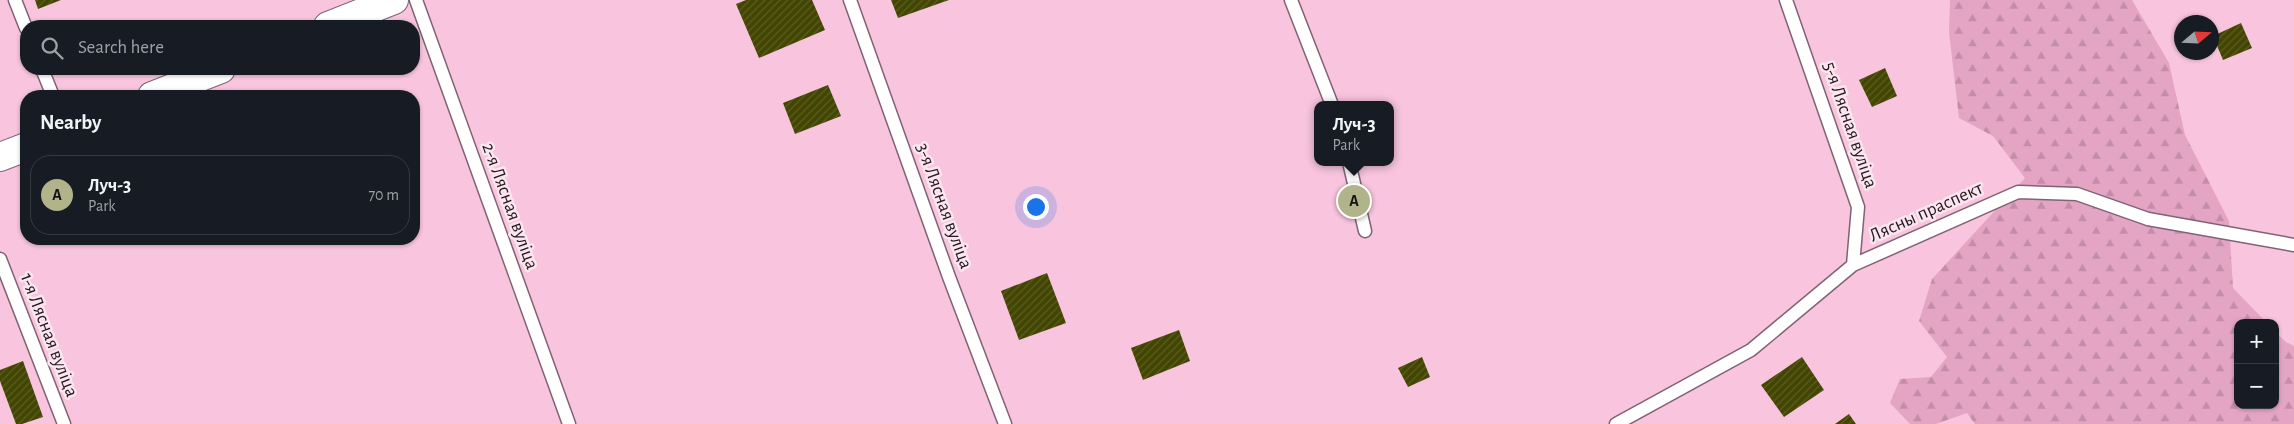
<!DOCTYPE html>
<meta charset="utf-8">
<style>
:root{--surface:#171b24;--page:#242831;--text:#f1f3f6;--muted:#9ea1a6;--line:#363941;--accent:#b1b48a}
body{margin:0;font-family:"Alegreya Sans",sans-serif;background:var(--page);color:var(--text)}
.controls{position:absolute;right:15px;bottom:15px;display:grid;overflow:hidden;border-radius:10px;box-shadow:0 1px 4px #0004}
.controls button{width:45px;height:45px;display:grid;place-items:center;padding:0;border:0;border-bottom:1px solid var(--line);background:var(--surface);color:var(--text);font:25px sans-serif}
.compass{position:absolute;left:2174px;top:15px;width:45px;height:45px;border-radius:50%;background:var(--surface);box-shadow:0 1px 4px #0004;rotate:71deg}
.you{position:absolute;left:1035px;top:206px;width:18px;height:18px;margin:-12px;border:4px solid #fff;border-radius:50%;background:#1a73e8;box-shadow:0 0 0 8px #1a73e833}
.badge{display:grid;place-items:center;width:32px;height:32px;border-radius:50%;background:var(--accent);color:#111;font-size:16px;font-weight:700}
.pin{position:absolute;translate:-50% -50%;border:2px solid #fff;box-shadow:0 1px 5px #0006}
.popup{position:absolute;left:1314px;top:101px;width:80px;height:65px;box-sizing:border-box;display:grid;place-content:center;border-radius:10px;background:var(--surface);filter:drop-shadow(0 1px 4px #0005);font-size:16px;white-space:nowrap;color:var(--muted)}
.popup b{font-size:19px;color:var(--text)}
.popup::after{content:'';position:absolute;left:50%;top:100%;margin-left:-10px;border:10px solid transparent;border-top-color:var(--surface)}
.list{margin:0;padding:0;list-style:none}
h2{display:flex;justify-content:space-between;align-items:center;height:65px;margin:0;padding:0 20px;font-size:21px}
h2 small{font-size:16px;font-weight:400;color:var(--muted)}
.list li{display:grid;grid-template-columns:32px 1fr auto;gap:15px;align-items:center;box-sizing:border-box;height:80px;margin:0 10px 10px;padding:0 10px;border:1px solid var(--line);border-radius:20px}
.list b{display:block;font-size:19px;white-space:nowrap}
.list p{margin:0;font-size:16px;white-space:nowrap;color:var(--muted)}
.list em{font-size:16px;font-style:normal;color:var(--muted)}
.icon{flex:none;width:28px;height:28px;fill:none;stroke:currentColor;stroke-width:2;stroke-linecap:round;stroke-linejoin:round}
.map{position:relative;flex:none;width:2294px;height:424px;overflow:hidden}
.search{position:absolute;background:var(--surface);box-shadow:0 1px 4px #0004;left:20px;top:20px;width:400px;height:55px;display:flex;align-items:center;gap:12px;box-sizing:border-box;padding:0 18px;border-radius:20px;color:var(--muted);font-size:19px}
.panel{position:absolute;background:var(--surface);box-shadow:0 1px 4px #0004;left:20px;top:90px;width:400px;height:155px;border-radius:20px}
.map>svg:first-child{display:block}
.green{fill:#f8c4de;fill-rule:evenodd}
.forest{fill:url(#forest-firs)}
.building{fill:url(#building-hatch)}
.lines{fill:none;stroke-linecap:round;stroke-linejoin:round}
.service-casing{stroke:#816271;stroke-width:15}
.tertiary-casing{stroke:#816271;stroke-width:30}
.service{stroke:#fff;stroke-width:12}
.tertiary{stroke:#fff;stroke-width:28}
.labels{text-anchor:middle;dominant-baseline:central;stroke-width:5;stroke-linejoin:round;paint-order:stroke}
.street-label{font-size:19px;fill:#24181e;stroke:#fbe5ef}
</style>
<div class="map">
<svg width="2294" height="424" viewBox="0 0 2294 424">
<defs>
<pattern id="forest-firs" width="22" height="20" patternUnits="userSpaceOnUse" patternTransform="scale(1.25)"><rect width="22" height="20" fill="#e4a5c5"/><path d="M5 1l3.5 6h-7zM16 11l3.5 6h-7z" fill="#c38da9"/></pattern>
<pattern id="building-hatch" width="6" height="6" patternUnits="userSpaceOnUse" patternTransform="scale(1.25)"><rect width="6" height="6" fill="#434600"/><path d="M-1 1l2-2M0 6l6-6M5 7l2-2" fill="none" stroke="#5b5d26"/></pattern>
</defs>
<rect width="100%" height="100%" fill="#fbe5ef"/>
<path class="green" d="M0,0H2294V416L2275,405V323H2238L2007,424H0ZM2182,22H2212V52H2182ZM26,26H414V69H26ZM26,96H414V239H26ZM1318,105H1390V162H1318Z"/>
<path class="forest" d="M1950,0H2132L2169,63L2185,135L2229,221L2233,288L2267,323H2238V405H2275V332L2286,342L2294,346V424H1975L1967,413L1936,424H1910L1890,403L1900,379L1931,377L1947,357L1919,321L1932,279L2025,178L1993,136L1959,118L1949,32Z"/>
<path class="building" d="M35,0H61L38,9Z
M746,0H812L825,30L759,58L736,4Z
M891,0H949L898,18Z
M2241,23L2252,48L2223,60L2213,36Z
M1885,68L1897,96L1872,107L1859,80Z
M828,85L841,116L795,134L783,103Z
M1047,273L1066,323L1019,340L1001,291Z
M1179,330L1190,361L1143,380L1131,348Z
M1422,357L1430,377L1408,387L1398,368Z
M1802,357L1824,390L1784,417L1761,385Z
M23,361L43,417L22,424H16L0,381V370Z
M1849,414L1856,424H1835Z"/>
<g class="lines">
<g class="service-casing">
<path id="service" d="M15,0L26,28
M416,0L569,424
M850,0L949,277L1005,424
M1291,0L1332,105
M1786,0L1858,207L1853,265
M42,69L53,96
M1349,162L1365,231
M0,259L64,424
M1616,424L1751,350L1853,265L2018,192L2077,194L2148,219L2294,245"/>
</g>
<g class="tertiary-casing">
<path id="tertiary" d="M328,26L394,0
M152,96L221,69
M0,157L26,147"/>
</g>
<use href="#service" class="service"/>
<use href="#tertiary" class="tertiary"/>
</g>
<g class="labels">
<g class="street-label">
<text transform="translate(1850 125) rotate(71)">5-я Лясная вуліца</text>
<text transform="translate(510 206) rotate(70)">2-я Лясная вуліца</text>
<text transform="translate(944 206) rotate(70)">3-я Лясная вуліца</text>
<text transform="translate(1926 212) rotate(-24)">Лясны праспект</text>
<text transform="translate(49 335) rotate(69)">1-я Лясная вуліца</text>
</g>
</g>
</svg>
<div class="controls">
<button>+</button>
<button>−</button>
</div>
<svg class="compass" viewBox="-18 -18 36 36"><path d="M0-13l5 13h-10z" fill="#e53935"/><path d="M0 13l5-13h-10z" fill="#9ea1a6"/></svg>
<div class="you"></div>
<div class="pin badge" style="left:1354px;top:201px">A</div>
<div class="popup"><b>Луч-3</b>Park</div>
<div class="search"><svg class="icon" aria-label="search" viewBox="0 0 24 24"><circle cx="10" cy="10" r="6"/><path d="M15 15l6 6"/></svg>Search here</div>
<section class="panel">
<h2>Nearby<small></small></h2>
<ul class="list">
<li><span class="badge">A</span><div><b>Луч-3</b><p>Park</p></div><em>70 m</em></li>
</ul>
</section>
</div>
